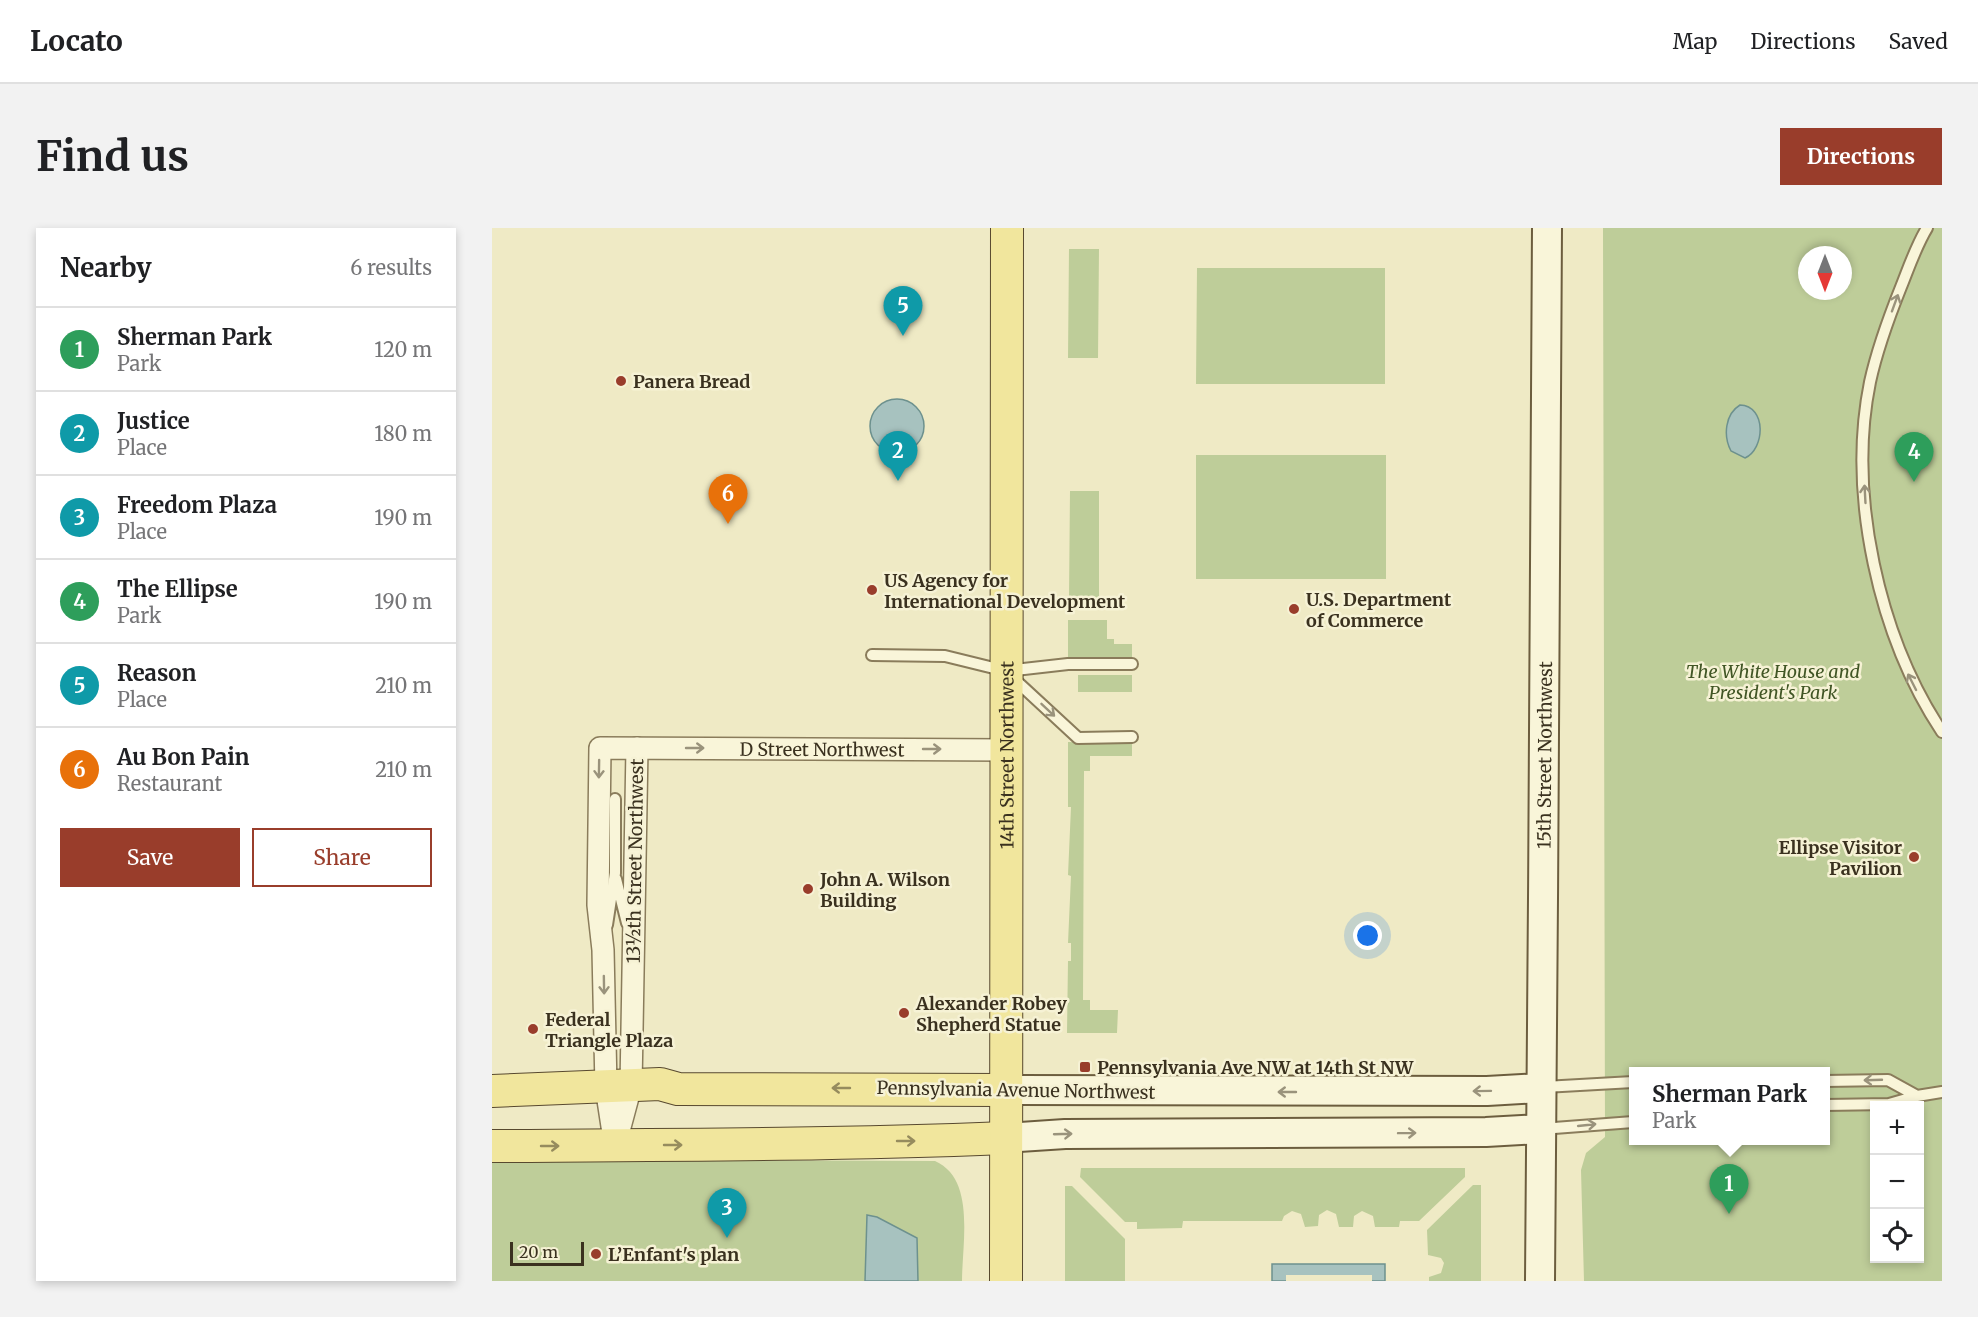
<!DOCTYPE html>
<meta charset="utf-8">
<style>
:root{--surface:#fff;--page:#f2f2f2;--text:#202124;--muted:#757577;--line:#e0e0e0;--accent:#993d2b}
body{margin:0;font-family:Merriweather,serif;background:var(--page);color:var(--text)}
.controls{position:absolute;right:18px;bottom:18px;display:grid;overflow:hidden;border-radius:0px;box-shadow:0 3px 9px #0003}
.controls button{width:54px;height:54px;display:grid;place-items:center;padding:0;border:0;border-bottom:2px solid var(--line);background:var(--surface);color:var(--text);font:30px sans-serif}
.compass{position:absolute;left:1306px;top:18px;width:54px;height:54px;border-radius:50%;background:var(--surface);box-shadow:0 3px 9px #0003;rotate:180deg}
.scale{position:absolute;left:18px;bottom:15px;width:74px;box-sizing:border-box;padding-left:6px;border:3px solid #3a311f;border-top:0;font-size:16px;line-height:21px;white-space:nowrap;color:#3a311f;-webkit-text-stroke:4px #f6f2d5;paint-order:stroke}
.you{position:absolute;left:876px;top:708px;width:21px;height:21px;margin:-15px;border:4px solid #fff;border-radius:50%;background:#1a73e8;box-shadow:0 0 0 9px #1a73e833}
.badge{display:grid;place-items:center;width:39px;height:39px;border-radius:50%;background:var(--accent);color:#fff;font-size:20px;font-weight:700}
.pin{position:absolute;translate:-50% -50px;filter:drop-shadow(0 2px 3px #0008)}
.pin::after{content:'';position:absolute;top:32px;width:21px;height:18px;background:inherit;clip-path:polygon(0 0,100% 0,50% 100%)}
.popup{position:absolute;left:1137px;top:839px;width:201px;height:78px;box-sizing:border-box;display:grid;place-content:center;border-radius:0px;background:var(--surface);filter:drop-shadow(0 2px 4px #0005);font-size:20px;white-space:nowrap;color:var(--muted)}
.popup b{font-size:22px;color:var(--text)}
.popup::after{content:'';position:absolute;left:50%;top:100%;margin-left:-12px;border:12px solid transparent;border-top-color:var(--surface)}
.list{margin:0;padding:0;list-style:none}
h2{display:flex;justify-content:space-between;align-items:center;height:78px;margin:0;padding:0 24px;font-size:26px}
h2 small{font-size:20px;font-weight:400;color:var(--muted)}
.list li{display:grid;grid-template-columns:39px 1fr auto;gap:18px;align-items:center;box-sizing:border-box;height:84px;padding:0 24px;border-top:2px solid var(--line)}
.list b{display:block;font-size:22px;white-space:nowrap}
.list p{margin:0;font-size:20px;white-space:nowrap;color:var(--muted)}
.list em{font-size:20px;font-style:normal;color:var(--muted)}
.actions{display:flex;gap:12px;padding:18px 24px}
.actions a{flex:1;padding:14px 0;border:2px solid var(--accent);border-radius:0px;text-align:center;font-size:21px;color:var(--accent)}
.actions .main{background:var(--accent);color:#fff}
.icon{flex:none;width:33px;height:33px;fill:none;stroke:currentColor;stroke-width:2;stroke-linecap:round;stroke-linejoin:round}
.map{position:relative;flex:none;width:1450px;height:1053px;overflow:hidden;border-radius:0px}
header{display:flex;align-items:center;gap:36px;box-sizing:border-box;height:84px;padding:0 30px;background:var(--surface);border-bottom:2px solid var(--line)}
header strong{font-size:28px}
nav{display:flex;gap:33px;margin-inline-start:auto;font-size:21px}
.intro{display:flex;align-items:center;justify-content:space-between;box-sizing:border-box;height:144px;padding:0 36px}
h1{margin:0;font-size:42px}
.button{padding:15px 27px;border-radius:0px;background:var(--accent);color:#fff;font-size:21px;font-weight:700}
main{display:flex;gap:36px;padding:0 36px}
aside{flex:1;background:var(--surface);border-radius:0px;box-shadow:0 3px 9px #0003}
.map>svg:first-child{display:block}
.green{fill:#becd99;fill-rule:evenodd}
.water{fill:#a7c2bf;stroke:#6d918e;stroke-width:1.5}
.pier{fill:#efeac5}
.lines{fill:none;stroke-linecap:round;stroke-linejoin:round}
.lane-casing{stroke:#8a7c5b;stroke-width:14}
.street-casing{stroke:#8a7c5b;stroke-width:24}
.secondary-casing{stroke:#6c5d3e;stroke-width:32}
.primary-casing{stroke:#58492f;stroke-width:34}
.lane{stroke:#f9f5d9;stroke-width:10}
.street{stroke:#f9f5d9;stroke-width:21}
.secondary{stroke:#f9f5d9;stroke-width:28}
.primary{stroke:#f1e69d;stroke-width:32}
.oneway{stroke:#9a937c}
.oneway2{stroke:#968c5e}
.poi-dot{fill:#993d2b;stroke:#f6f2d5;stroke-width:2}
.labels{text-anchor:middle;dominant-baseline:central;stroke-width:5;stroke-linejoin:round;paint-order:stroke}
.poi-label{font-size:18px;font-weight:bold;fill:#3a311f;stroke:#f6f2d5;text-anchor:start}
.park-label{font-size:18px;font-style:italic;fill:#415625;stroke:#f6f2d5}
.street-label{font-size:18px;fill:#3a311f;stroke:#f6f2d5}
</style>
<header>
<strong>Locato</strong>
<nav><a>Map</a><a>Directions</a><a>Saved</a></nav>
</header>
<div class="intro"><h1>Find us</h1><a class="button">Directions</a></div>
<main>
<aside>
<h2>Nearby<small>6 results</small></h2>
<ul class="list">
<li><span class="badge" style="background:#2e9e5b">1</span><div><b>Sherman Park</b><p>Park</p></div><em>120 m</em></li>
<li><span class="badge" style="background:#0f9aa8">2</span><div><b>Justice</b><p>Place</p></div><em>180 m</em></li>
<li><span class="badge" style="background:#0f9aa8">3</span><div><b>Freedom Plaza</b><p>Place</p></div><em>190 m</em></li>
<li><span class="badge" style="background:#2e9e5b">4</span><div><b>The Ellipse</b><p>Park</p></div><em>190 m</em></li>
<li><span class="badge" style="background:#0f9aa8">5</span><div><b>Reason</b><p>Place</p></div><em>210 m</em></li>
<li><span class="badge" style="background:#e8710a">6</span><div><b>Au Bon Pain</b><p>Restaurant</p></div><em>210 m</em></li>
</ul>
<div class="actions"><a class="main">Save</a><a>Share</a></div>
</aside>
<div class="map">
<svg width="1450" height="1053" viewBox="0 0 1450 1053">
<rect width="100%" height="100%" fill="#efeac5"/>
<path class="green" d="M1111,0H1450V1053H1092L1089,942L1094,925L1113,909ZM1315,27H1351V63H1315ZM1141,844H1333V912H1141ZM1382,878H1428V1030H1382Z
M577,21H607L606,130H576Z
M705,40H893V156H704Z
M704,227H894V351H704Z
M578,263H607V371H577Z
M576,392H615V411H622V416H640V431H576Z
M586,447H640V464H586Z
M576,514L640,515V528H598V543H592L591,772H598V782H626L625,805H575L576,733H579V715H576L579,648L576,647L579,579H576Z
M0,931L443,933C484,951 470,1015 470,1053H0Z
M589,940H973V949L927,993H908L907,999H883L881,988L870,983L862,988L861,999H847L844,986L835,982L827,987L826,998L813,999L809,986L800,983L792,988L790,993H691L690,1000L645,1001V994H633L588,949Z
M981,957H989V1053H937V1049L949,1045L952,1035L949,1030L936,1027L935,1002Z
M573,958H580L633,1011V1053H573Z"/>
<path class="water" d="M378 198a27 27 0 1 1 54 0a27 27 0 1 1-54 0Z
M1248,177C1275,178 1273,221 1253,230L1239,223C1231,208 1233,186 1248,177Z
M375,987L385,989L425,1010L426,1053H373Z
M780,1036H893V1053H780Z"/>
<path class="pier" d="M794,1047H880V1053H794Z"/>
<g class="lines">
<g class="lane-casing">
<path id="lane" d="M1435,0C1424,18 1417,39 1409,59C1397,89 1385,122 1378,154C1355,267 1387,409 1450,504
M380,427L453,428L514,443L576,436H640
M520,449L586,510L640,509
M124,651L135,695
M115,697L123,645V571
M1333,853L1396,852L1425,868
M1052,859L1141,854
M1333,877L1397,876L1425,868L1450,864
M1049,901L1141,894"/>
</g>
<g class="street-casing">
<g id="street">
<path d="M124,914L139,858L145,520"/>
<path id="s1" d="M123,918L114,859L111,722L106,677L108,520L515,522"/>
</g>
</g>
<g class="secondary-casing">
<g id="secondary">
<path d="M512,862L995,863L1049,860"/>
<path d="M513,910L573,906L994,904L1049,901"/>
<path id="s2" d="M1048,1053C1050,702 1055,351 1055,0"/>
</g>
</g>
<g class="primary-casing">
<g id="primary">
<path d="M0,863L168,856L186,861L512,862"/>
<path d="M0,918C171,917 342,917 513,910"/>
<path id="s3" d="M514,1053L515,0"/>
</g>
</g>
<use href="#lane" class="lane"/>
<use href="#street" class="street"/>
<use href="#secondary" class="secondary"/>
<use href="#primary" class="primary"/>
</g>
<defs><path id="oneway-shaft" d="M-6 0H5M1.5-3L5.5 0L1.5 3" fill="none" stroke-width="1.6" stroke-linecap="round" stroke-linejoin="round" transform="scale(1.5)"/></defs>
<g class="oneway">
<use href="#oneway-shaft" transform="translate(1403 75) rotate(-70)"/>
<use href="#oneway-shaft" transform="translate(1373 266) rotate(-93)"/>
<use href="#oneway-shaft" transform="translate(1420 454) rotate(-117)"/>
<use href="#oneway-shaft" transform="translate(556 482) rotate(43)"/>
<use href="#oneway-shaft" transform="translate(203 520)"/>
<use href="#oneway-shaft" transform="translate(440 521)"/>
<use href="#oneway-shaft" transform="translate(107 541) rotate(91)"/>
<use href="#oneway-shaft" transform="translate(112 757) rotate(89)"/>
<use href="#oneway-shaft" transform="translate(1381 852) rotate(178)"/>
<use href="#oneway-shaft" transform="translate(990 863) rotate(179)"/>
<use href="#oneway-shaft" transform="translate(795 864) rotate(180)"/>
<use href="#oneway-shaft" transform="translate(1095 897) rotate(-6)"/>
<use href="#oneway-shaft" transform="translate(915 905) rotate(-1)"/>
<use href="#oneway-shaft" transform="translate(571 906) rotate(-2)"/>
</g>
<g class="oneway2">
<use href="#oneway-shaft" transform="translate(349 860) rotate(-180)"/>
<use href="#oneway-shaft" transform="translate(414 913)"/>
<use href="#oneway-shaft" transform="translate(181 917)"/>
<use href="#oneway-shaft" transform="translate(58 918)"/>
</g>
<g class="poi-dot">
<circle cx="129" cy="153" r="6"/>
<circle cx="380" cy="362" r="6"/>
<circle cx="802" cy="381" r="6"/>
<circle cx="1422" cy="629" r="6"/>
<circle cx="316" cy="661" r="6"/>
<circle cx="412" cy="785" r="6"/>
<circle cx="41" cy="801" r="6"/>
<rect x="587" y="833" width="12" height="12" rx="3"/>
<circle cx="104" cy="1026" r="6"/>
</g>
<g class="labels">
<g class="poi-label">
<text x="141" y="153">Panera Bread</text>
<text x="392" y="352">US Agency for<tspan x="392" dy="21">International Development</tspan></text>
<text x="814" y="371">U.S. Department<tspan x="814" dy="21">of Commerce</tspan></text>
<text x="1410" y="619" text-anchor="end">Ellipse Visitor<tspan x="1410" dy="21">Pavilion</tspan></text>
<text x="328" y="651">John A. Wilson<tspan x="328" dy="21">Building</tspan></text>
<text x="424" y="775">Alexander Robey<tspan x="424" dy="21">Shepherd Statue</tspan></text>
<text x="53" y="791">Federal<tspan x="53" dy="21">Triangle Plaza</tspan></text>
<text x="605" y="839">Pennsylvania Ave NW at 14th St NW</text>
<text x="116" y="1026">L’Enfant's plan</text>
</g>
<g class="park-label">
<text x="1281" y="443">The White House and<tspan x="1281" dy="21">President's Park</tspan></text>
</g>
<g class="street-label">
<text stroke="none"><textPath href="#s1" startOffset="621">D Street Northwest</textPath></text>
<text stroke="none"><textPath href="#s3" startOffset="526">14th Street Northwest</textPath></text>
<text stroke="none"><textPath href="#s2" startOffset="526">15th Street Northwest</textPath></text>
<text transform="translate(143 633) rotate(-89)">13½th Street Northwest</text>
<text transform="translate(524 862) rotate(1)">Pennsylvania Avenue Northwest</text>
</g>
</g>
</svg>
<div class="controls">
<button>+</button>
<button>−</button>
<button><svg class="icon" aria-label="locate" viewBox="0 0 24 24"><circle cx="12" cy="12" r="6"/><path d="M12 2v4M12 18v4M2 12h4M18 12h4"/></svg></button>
</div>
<svg class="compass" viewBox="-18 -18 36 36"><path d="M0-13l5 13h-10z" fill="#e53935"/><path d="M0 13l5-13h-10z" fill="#757577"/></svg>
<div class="scale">20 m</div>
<div class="you"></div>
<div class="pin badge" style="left:1237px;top:986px;background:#2e9e5b">1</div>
<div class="popup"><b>Sherman Park</b>Park</div>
<div class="pin badge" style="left:406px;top:253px;background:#0f9aa8">2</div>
<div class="pin badge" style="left:235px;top:1010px;background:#0f9aa8">3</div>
<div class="pin badge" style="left:1422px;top:254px;background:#2e9e5b">4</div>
<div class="pin badge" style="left:411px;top:108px;background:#0f9aa8">5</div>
<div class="pin badge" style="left:236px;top:296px;background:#e8710a">6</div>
</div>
</main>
